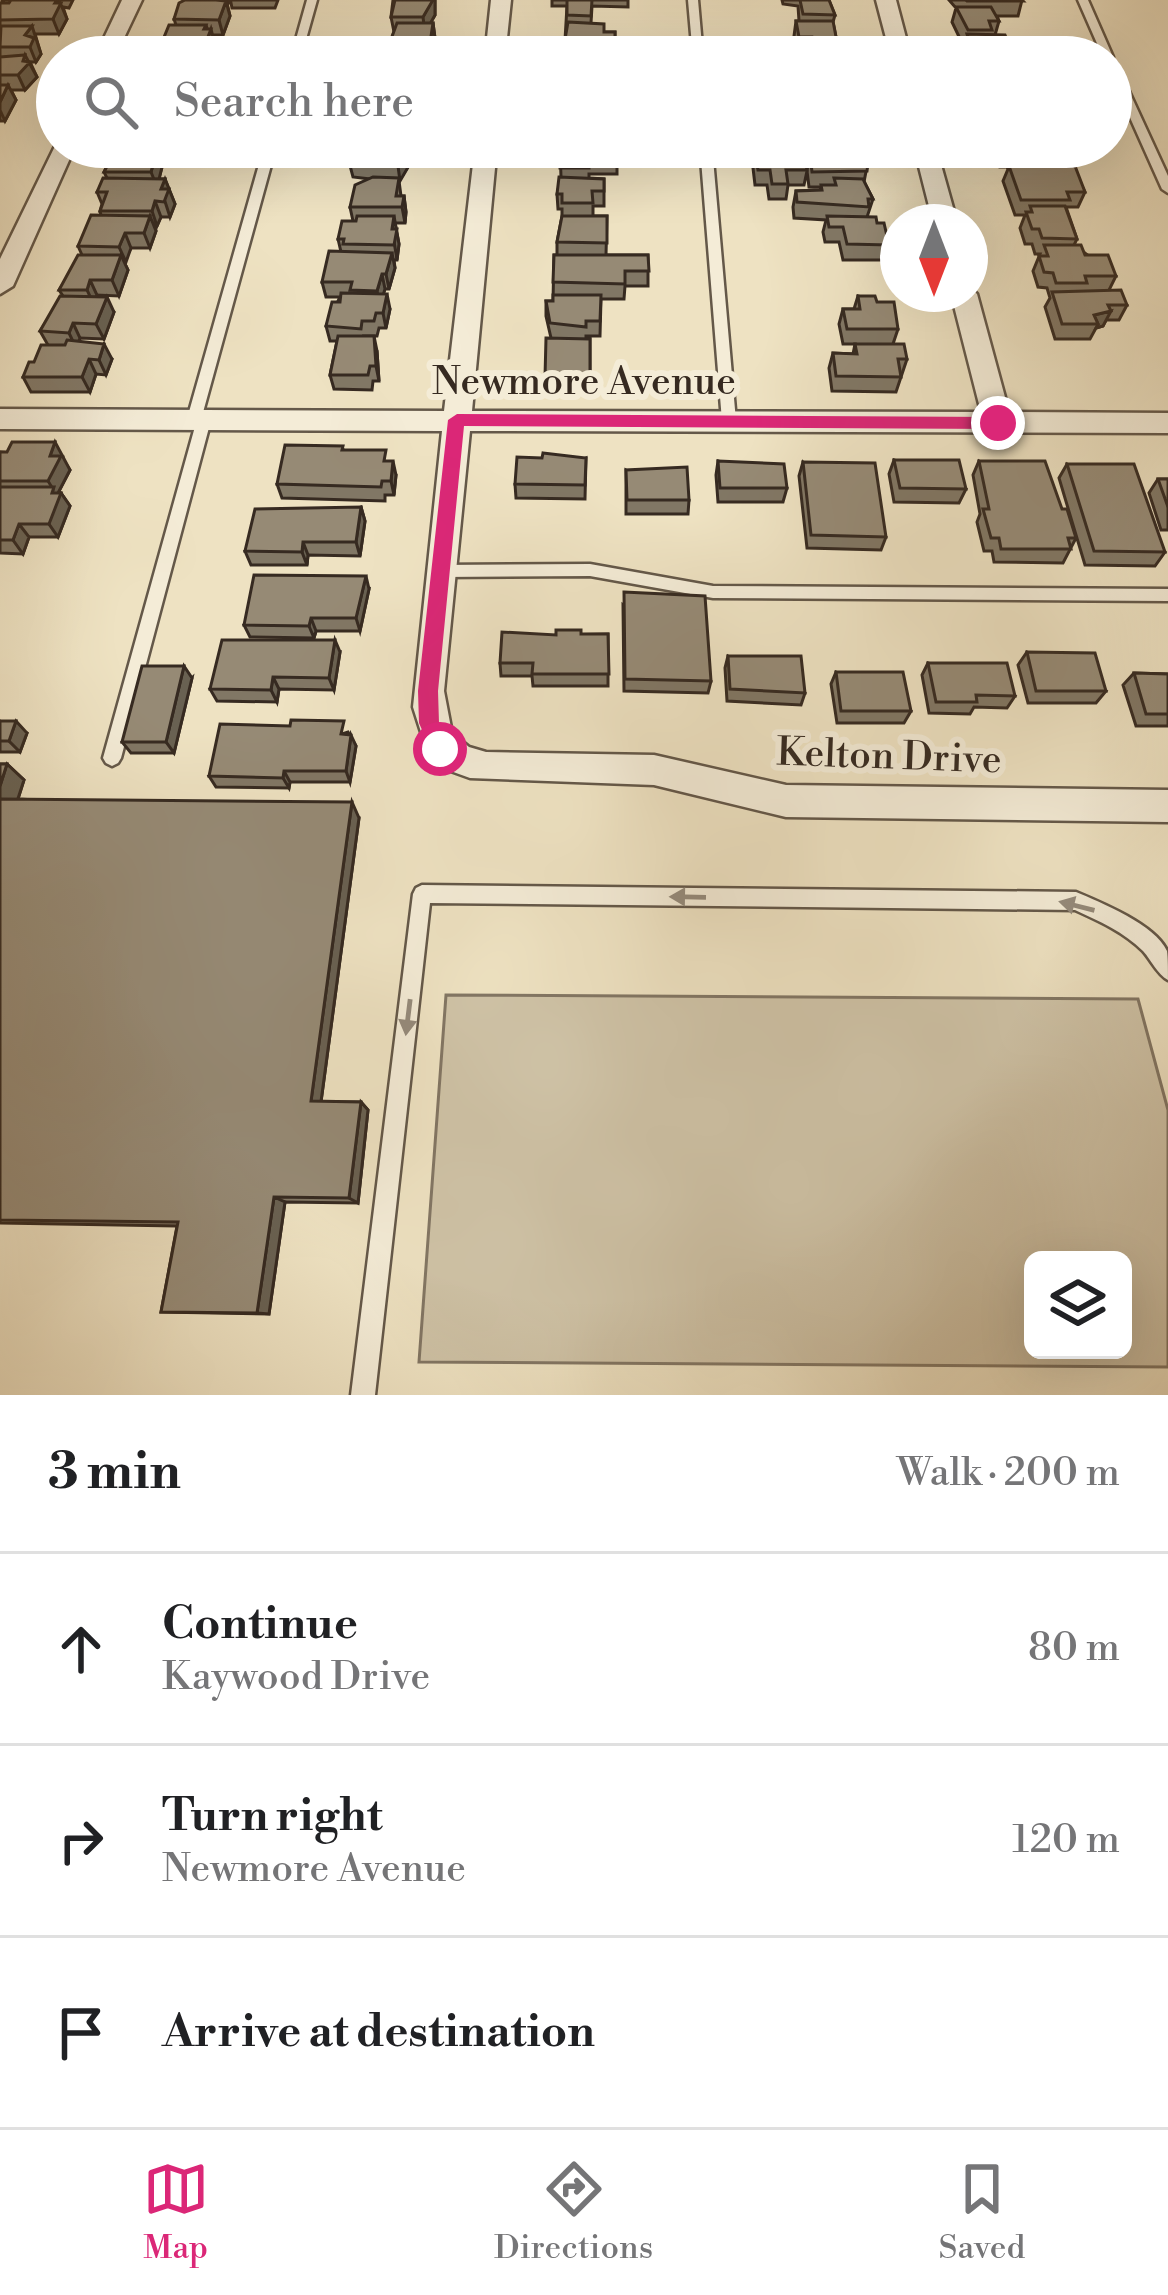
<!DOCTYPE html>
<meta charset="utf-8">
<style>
:root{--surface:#fff;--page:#f6f6f6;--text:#202124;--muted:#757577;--line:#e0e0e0;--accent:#db2777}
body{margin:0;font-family:"Libre Bodoni",serif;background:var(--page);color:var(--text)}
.controls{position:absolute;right:36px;bottom:36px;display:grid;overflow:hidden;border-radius:18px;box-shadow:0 12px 48px #0002}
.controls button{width:108px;height:108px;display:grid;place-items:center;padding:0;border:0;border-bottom:3px solid var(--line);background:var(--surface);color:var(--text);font:60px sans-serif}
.compass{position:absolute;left:880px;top:204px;width:108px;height:108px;border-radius:50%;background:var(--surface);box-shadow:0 12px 48px #0002;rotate:180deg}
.stop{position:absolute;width:36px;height:36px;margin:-27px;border:9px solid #db2777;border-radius:50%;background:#fff}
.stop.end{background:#db2777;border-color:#fff;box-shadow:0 3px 12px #0008}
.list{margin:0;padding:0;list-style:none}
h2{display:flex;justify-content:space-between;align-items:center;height:156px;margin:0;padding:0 48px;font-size:51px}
h2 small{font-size:39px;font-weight:400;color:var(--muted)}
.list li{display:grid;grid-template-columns:78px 1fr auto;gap:36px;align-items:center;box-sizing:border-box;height:192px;padding:0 48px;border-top:3px solid var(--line)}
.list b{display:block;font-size:45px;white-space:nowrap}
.list p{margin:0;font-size:39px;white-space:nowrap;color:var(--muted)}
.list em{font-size:39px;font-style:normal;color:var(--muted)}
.icon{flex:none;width:66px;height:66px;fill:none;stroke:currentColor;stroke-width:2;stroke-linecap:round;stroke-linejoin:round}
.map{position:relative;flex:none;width:1168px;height:1395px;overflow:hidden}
.search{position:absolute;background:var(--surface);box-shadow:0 12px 48px #0002;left:36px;right:36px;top:36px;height:132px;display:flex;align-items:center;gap:30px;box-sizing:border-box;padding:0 42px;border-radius:66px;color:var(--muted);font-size:45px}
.sheet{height:732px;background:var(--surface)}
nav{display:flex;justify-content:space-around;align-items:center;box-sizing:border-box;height:168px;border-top:3px solid var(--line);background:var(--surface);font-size:33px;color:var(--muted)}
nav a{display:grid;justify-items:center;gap:6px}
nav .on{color:var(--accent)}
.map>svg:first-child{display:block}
.green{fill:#cfc3a7;stroke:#827664;stroke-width:3;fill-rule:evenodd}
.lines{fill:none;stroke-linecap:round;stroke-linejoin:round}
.lane-casing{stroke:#645849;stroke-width:5}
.street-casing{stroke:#645849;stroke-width:5}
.lane{fill:#f4ecd7;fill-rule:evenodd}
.street{fill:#f4ecd7;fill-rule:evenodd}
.wall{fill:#817765;stroke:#362a21;stroke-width:3}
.shaded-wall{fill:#696152;stroke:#362a21;stroke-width:3}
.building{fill:#968a75;stroke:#362a21;stroke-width:3}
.oneway{fill:#958b7c}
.route{fill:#db2777}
.labels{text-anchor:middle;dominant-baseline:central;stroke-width:12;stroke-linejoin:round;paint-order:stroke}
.street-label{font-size:39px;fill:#362a21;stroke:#f4ecd7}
</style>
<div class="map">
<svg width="1168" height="1395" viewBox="0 0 1168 1395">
<rect width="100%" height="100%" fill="#eee2c2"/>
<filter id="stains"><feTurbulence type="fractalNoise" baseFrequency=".00167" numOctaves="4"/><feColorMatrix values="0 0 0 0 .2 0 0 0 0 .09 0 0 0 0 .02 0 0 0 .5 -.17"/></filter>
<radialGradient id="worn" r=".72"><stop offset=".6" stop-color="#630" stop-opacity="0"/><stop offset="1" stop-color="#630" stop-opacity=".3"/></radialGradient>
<path class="green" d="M446,995L1138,999L1168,1110V1367L419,1362ZM1033,1260H1123V1350H1033Z"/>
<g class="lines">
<g class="lane-casing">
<path id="lane" d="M307,0H317L301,57H291Z
M688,0H698L703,57H693Z
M1078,0H1088L1113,57L1112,59L1103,57Z
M1111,60L1116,63L1168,176V193L1162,189L1111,75Z
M264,147H276L202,416H209L211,420L121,758L118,763L112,766L106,763L103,758L196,423H189L187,419Z
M700,147H712L736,421L729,426L722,421Z
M590,564L713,586L1168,589V601L713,598L590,576L440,577L432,571L440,565Z
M422,885L1076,892C1100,902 1156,925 1167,951C1168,958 1168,972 1168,980C1157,974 1152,961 1143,951C1124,932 1099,921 1075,910L430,903L375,1395H351L413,894L416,888Z"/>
</g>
<g class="street-casing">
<path id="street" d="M122,0H142L115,57H95Z
M491,0H511L505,57H485Z
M876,0H896L911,57H891Z
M57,142V147H75L13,286L0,294V259Z
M475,147H497L472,411L981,412L951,294H970V287L977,294L1009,412L1168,413V433L470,431L444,691L452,733L469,747L486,752L654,755L786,785L1168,790V822L786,817L654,785L470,778L445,769L428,754L413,707L442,431L0,429V409L444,411Z
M914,147H936L957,222H933Z"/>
</g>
<use href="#lane" class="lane"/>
<use href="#street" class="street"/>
</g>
<path class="wall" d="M2,0H73L69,8L63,7L67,19L59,34H35L41,54L36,62H30L37,77L25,90H11L16,100L5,121H0V3H4Z
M185,0H278L275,8H232L231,3H227L230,16L223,35H212L215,45L211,57H152H163L160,47L176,25L174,19Z
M393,0H435V15L430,23H433L435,38L432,57H388L391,49L390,42L394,32L391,17Z
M552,0H628V7L592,6L591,23L604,32H615V55L564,57L567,6H552Z
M782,0H829L835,15L833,22L837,42L836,52L842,57H797L798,53H804H797L794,36L796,21H799L798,6L783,4Z
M949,0H1022L1018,16H997L999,21L995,35L1014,57H965L962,49L963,45L952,22L956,8Z
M117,147H179L177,154H163L164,159L159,179H165L175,204L170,217H161L157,226H155L156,231L150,248H131L124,262L128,270L119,296L97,295V297L114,312L104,339L80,338L79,341L112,359L106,375L96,374L90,392H31L23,377L48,345L40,331L63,296L59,290L82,255L78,246L101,215L100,211L102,204L97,192L107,178L104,172Z
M353,147H415V151H413L414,157L399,181L401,196H404L406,212L405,223H395L399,244L397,260H394L395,268L389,289H385L383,294L390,309L386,328H379L377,336H365L377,351L379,381H373L372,390L334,389L330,375L337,341H330L326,326L340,297H326L322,282L341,252L338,239L353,221L350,207L370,179L353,177L349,162Z
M558,147H617V174H589V178L604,179V206H593V216H607L606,255H648V286H625L624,299H601L600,336H586V339H590V392H545V377L551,338L546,316V301H553L554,255H557V242L562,216V209H558L557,194L561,177L560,148Z
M820,147H862L863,156H869L864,182L873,199L867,217L877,223L889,245L885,260H843L839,242H825L823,232L826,220L794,218L793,207L796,191L820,190L821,187H809L807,171L804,185H788L786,199H769L767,185H755L753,168L755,153L807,170L810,156H826L828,148Z
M999,147H1046L1047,151L1074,162L1072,166L1085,192L1078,207H1066L1077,239L1074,245L1116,276L1109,290L1127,305L1119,320H1106L1103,326L1096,328L1090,339H1055L1045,307L1050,298L1047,288L1038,287L1033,271L1040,254H1035L1032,244H1025L1020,228L1025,215H1015L1003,181L1008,169L1007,167H1000Z
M858,296L877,302L898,329L893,344L907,359L896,392L832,391L829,368L833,353L853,354L855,344H843L839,324L843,309H854Z
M344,450L396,475L394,495H385V501L282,498L277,484Z
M0,452L63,457V459L70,470L58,493H61L70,506L58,537H29L23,554L0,553Z
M586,458L585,499L516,498L515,484Z
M894,460L966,489L959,503L894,502L889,474Z
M718,461L787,488L783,502H718L716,475Z
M979,461L1062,509L1076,538L1063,563L994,562L992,551H984L977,522L980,514L973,475Z
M803,462L886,537L881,550L807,548L799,476Z
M1067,464L1165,552L1155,566L1085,565L1059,478Z
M626,470L689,500L688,514H626Z
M1158,479H1168V530H1161L1149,493Z
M361,507L365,521L360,556L308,555L307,565H251L245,551Z
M369,589L360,631H316L314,638L250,637L244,625Z
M623,605L711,681L708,693L624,691Z
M608,634V686H533L532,676H501L500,663L556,635Z
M340,652L334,690L279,689L277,702L217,701L210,689Z
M1027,652L1106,691L1096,703H1028L1018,665Z
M728,656L805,693L801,705L727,701L725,668Z
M928,663L1015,696L1007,708L974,707L970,714L929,713L922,675Z
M836,672L911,711L904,723H837L831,684Z
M1134,673L1168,674V726H1136L1123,685Z
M192,678L174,753H131L122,742Z
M0,721L27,733L20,752H0Z
M348,732L356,746L350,782H290L289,788L216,787L209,776Z
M0,764H7L24,780L18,799L359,818L321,1102H361L368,1110L358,1203L285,1202L269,1314L161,1312L177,1226L0,1223Z"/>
<path class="shaded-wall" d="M57,0H59L67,19L59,34L53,19Z
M432,0H435V15L425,33L423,17Z
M226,1L230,16L223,35L219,20Z
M433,23L435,38L432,57L430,43Z
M206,25L209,35L211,29L215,45L211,57H208L204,47Z
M32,26L41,54L36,62L25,35Z
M25,55L37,77L25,90L18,75Z
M8,85L16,100L5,121L0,110V102Z
M158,147H160L164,159L157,187L151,172Z
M409,147H412L414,157L400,181L398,166Z
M165,179L175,204L170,217L161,189Z
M404,196L406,212L405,223L402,207Z
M155,201L161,217L157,226L152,211Z
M150,216L156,231L150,248L144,233Z
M394,216L399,244L397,260L392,229Z
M125,233L131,248L126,262L119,247Z
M392,253L395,268L389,289L386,274Z
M121,255L128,270L119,296L112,280Z
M382,274L385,289L380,306L377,291Z
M90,280L97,295L94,305L87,290Z
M387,294L390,309L386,328L383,313Z
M107,297L114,312L104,339L96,324Z
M1111,311L1103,326L1096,328L1098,324L1094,315Z
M73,323L80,338L76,348L69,333Z
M374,336L377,351L379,381L376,366Z
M104,344L112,359L106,375L99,360Z
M89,359L96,374L90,392L82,377Z
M55,442L70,470L58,493H61L70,506L58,537L49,524L53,489L48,481L50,456Z
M393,461L396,475L394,495L391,481Z
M361,507L365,521L360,556L356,542Z
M19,524L29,537L23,554L13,540Z
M303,542L308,555L307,565L302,552Z
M366,576L369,589L360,631L356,618Z
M311,618L316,631L314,638L309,626Z
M335,640L340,652L334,690L329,678Z
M184,666L192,678L174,753L166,742Z
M273,677L279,689L277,702L271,690Z
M16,721L27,733L20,752L9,741Z
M351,735L356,746L350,782L346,771Z
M7,764L24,780L13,814L0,803V786Z
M284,771L290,782L289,788L283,778Z
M352,802L359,818L320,1109L311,1101Z
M361,1102L368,1110L358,1203L349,1198Z
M274,1197L285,1202L269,1314L257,1313Z"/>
<path class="building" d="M11,0H57L55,3H61L53,19L0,20V3H9Z
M185,0H216L226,1L219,20L174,19L179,3Z
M395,0H433L423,17H391Z
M567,0H592L591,16L567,15Z
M800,0H829L835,15L803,14Z
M966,0H1022L1023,1H967Z
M956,7H991L999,21H989L992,30H968Z
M796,21H833L837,42H813L812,37H799Z
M568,22L604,24V32H615V40L564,45Z
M397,23H433L430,43L390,42Z
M169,25H206L204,29H211L204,47H160Z
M1,26H32L25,35L34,38L30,47H0Z
M967,34L1005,35L1014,57H979L973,53Z
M389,49L429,50L428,57H388Z
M564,50H604V57H565Z
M841,52L842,57H798V53Z
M25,55L23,61L30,62L18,75H0V57Z
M0,85H8L0,102Z
M117,147H158L151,172H104Z
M353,147H409L398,166L349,162Z
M560,147H617V159H589V168H560Z
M829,147H862L863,156H869L867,171L812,172L810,156H831Z
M1005,147H1046L1047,151H1070L1074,162L1016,161L1013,152H1006Z
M755,153H804L807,170H786L788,184H772L770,170H758Z
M1009,166H1075L1085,192H1067L1070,200H1021Z
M373,177L399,178L396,196H404L402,207H350L355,185Z
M559,177L604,179V191H592L593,203H562V194H557Z
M103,178L165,179L161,189H169L164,202L155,201L152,211H100L107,192H97Z
M834,178L863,179L873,199H868L869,207L797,202L796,191L822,190L821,185H836Z
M1030,206H1065L1077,239L1042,238L1039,229H1032L1026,212H1032Z
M91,215L150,216L144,233H125L119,247L78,246Z
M357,216H394L392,229H397L394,245L343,244L344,239H338L342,221H356Z
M562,216H607V243L557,242Z
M827,216L876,217L877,223H884L889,245L847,244L843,227H829Z
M1044,245H1081L1085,255H1108L1116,276H1085L1087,283H1056L1053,273L1044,272L1039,256H1048Z
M329,251L392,253L386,274H382L377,291L350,290L352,282H322Z
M78,255H121L112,280H90L87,290H59Z
M554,255H648L649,271H625V284L553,282Z
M1121,290L1127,305H1108L1111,311L1094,315L1098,324H1062L1052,292Z
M341,293L387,294L383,313H376L374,321H362L361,329L326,326L332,302H340Z
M553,295H601L600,321H586V327L550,323L546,301H553Z
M60,296L107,297L96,324L73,323L69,333L40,331Z
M858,296H875L877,302H894L898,329H847L843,309H860Z
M338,336H374L376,366H370L368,375H330Z
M546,338L590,339V377H545Z
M67,340L104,344L99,360L89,359L82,377H23L29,362H34L41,345H65Z
M855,344H904L907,359H898L901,377L836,376L833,353L857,354Z
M12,442H55L50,456H61L48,481H0V452H7Z
M285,445L343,446L342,450H386L384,461H393L391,481H382L381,487L277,484Z
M543,453L586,458L585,485L515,484L517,457L542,458Z
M894,460H959L966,489L900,488Z
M718,461L784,464L787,488H720Z
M979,461H1045L1062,509H1067L1076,538H1068L1071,549H1001L999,538H991L983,509H989Z
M803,462L875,463L886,537L811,535Z
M1067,464H1134L1165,552L1094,551Z
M687,467L689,500H627L626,470Z
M1158,479H1168V507Z
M0,487H54L52,493H61L49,524H19L13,540H0Z
M361,507L356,542H303L302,552L245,551L255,509Z
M254,575L366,576L356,618H311L309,626L244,625Z
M624,592L705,596L711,681L625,679Z
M556,630H581V634H608L609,674H532L533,663H500L502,632L556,635Z
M222,640H335L329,678L273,677L271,690L210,689Z
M1027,652L1095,653L1106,691H1036Z
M728,656H801L805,693L730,689Z
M928,663H1007L1015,696L976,695L977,702H936Z
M142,666H184L166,742H122Z
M836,672H903L911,711H841Z
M1134,673L1168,674V714H1146Z
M291,720L344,721L341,734L351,735L346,771H284L283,778L209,776L220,724L290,726Z
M0,721H16L9,741H0Z
M0,764H7L0,786Z
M0,799L352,802L311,1101L361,1102L349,1198L274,1197L257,1313L161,1312L178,1222L0,1220Z"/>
<defs><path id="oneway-solid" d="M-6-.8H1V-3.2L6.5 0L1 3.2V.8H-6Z" transform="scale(3)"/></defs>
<g class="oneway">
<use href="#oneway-solid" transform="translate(688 897) rotate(-179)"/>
<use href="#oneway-solid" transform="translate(1077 906) rotate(-166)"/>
<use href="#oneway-solid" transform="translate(408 1017) rotate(97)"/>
</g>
<path class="route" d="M457,414L998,417L1006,423L998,429L464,426L438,691L439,723L450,749L440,758L433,755L419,723L418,691L448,420Z"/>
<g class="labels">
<g class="street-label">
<text x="584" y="382">Newmore Avenue</text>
<text transform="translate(889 757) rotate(2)">Kelton Drive</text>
</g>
</g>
<rect width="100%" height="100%" filter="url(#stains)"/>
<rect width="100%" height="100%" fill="url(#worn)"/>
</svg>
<div class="controls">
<button><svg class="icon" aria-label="layers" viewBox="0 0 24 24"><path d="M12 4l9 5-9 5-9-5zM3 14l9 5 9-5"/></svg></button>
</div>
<svg class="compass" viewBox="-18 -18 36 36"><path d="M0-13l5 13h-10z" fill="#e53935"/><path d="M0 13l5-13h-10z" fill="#757577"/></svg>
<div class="stop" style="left:440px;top:749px"></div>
<div class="stop end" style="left:998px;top:423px"></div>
<div class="search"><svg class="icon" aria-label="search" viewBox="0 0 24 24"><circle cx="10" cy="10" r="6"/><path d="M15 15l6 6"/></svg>Search here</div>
</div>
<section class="sheet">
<h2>3 min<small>Walk · 200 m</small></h2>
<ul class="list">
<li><svg class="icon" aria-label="ahead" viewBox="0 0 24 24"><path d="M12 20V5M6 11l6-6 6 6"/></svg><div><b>Continue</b><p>Kaywood Drive</p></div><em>80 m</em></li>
<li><svg class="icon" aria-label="right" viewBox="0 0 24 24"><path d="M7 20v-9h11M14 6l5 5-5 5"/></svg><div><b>Turn right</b><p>Newmore Avenue</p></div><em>120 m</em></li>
<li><svg class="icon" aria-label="arrive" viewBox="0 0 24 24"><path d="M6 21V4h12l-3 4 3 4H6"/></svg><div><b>Arrive at destination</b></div></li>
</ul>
</section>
<nav>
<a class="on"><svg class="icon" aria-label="map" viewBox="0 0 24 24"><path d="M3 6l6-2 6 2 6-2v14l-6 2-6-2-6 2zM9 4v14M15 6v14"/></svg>Map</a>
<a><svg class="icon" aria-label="directions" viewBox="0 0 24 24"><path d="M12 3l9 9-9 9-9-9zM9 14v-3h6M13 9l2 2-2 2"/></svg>Directions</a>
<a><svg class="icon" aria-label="saved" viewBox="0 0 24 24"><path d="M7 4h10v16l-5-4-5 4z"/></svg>Saved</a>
</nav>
